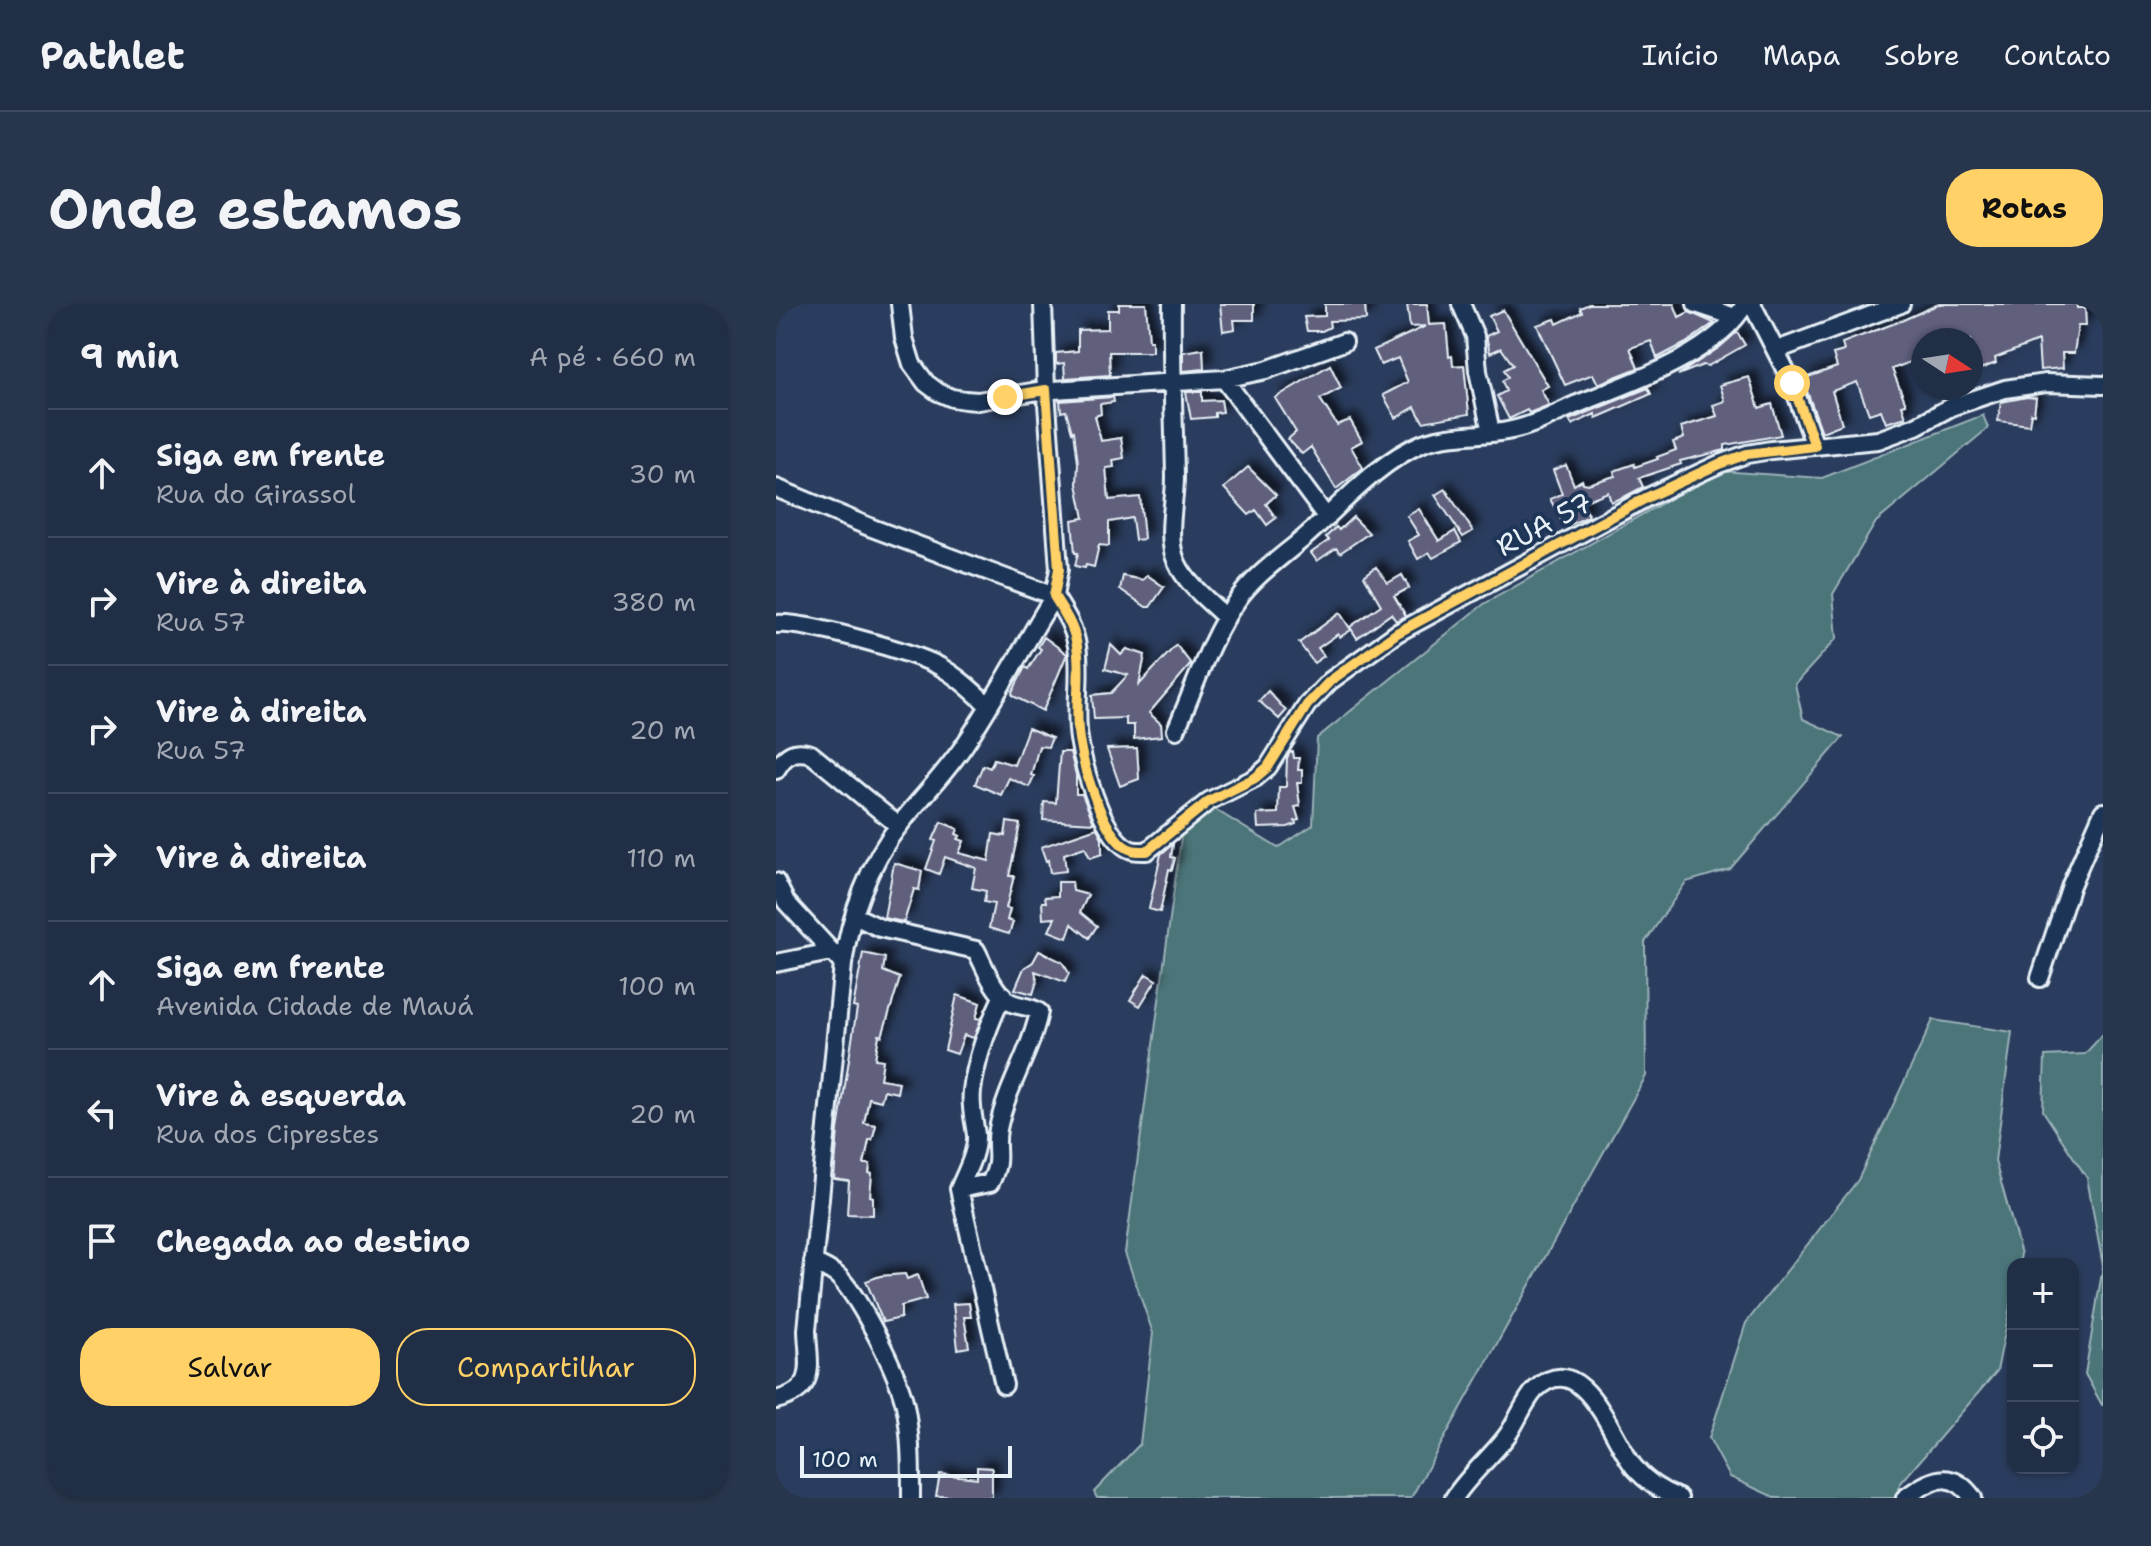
<!DOCTYPE html>
<html lang="pt">
<meta charset="utf-8">
<style>
:root{--surface:#202e46;--page:#28364d;--text:#f1f3f6;--muted:#a2a8b3;--line:#3d4a5f;--accent:#ffd166}
body{margin:0;font-family:"Shantell Sans",sans-serif;background:var(--page);color:var(--text)}
.controls{position:absolute;right:24px;bottom:24px;display:grid;overflow:hidden;border-radius:16px;box-shadow:0 2px 6px #0004}
.controls button{width:72px;height:72px;display:grid;place-items:center;padding:0;border:0;border-bottom:2px solid var(--line);background:var(--surface);color:var(--text);font:40px sans-serif}
.compass{position:absolute;left:1135px;top:24px;width:72px;height:72px;border-radius:50%;background:var(--surface);box-shadow:0 2px 6px #0004;rotate:102deg}
.scale{position:absolute;left:24px;bottom:20px;width:212px;box-sizing:border-box;padding-left:8px;border:4px solid #e8f1f8;border-top:0;font-size:22px;line-height:28px;white-space:nowrap;color:#e8f1f8;-webkit-text-stroke:6px #1d3557;paint-order:stroke}
.stop{position:absolute;width:24px;height:24px;margin:-18px;border:6px solid #ffd166;border-radius:50%;background:#fff}
.stop.end{background:#ffd166;border-color:#fff;box-shadow:0 2px 8px #0008}
.list{margin:0;padding:0;list-style:none}
h2{display:flex;justify-content:space-between;align-items:center;height:104px;margin:0;padding:0 32px;font-size:34px}
h2 small{font-size:26px;font-weight:400;color:var(--muted)}
.list li{display:grid;grid-template-columns:52px 1fr auto;gap:24px;align-items:center;box-sizing:border-box;height:128px;padding:0 32px;border-top:2px solid var(--line)}
.list b{display:block;font-size:30px;white-space:nowrap}
.list p{margin:0;font-size:26px;white-space:nowrap;color:var(--muted)}
.list em{font-size:26px;font-style:normal;color:var(--muted)}
.actions{display:flex;gap:16px;padding:24px 32px}
.actions a{flex:1;padding:18px 0;border:2px solid var(--accent);border-radius:32px;text-align:center;font-size:28px;color:var(--accent)}
.actions .main{background:var(--accent);color:#111}
.icon{flex:none;width:44px;height:44px;fill:none;stroke:currentColor;stroke-width:2;stroke-linecap:round;stroke-linejoin:round}
.map{position:relative;flex:none;width:1327px;height:1194px;overflow:hidden;border-radius:32px}
header{display:flex;align-items:center;gap:48px;box-sizing:border-box;height:112px;padding:0 40px;background:var(--surface);border-bottom:2px solid var(--line)}
header strong{font-size:38px}
nav{display:flex;gap:44px;margin-inline-start:auto;font-size:28px}
.intro{display:flex;align-items:center;justify-content:space-between;box-sizing:border-box;height:192px;padding:0 48px}
h1{margin:0;font-size:56px}
.button{padding:20px 36px;border-radius:32px;background:var(--accent);color:#111;font-size:28px;font-weight:700}
main{display:flex;gap:48px;padding:0 48px}
aside{flex:1;background:var(--surface);border-radius:32px;box-shadow:0 2px 6px #0004}
.map>svg:first-child{display:block}
.green{fill:#4b7479;stroke:#9ab2b8;stroke-width:2}
.building{fill:#615e7c;stroke:#e8f1f8;stroke-width:2;filter:url(#shadow)}
.lines{fill:none;stroke-linecap:round;stroke-linejoin:round}
.minor-casing{stroke:#e8f1f8;stroke-width:22}
.minor{stroke:#1d3557;stroke-width:16}
.route{stroke:#ffd166;stroke-width:10}
.labels{text-anchor:middle;dominant-baseline:central;stroke-width:8;stroke-linejoin:round;paint-order:stroke}
.street-label{font-size:28px;fill:#e8f1f8;stroke:#1d3557}
</style>
<header>
<strong>Pathlet</strong>
<nav><a>Início</a><a>Mapa</a><a>Sobre</a><a>Contato</a></nav>
</header>
<div class="intro"><h1>Onde estamos</h1><a class="button">Rotas</a></div>
<main>
<aside>
<h2>9 min<small>A pé · 660 m</small></h2>
<ul class="list">
<li><svg class="icon" aria-label="ahead" viewBox="0 0 24 24"><path d="M12 20V5M6 11l6-6 6 6"/></svg><div><b>Siga em frente</b><p>Rua do Girassol</p></div><em>30 m</em></li>
<li><svg class="icon" aria-label="right" viewBox="0 0 24 24"><path d="M7 20v-9h11M14 6l5 5-5 5"/></svg><div><b>Vire à direita</b><p>Rua 57</p></div><em>380 m</em></li>
<li><svg class="icon" aria-label="right" viewBox="0 0 24 24"><path d="M7 20v-9h11M14 6l5 5-5 5"/></svg><div><b>Vire à direita</b><p>Rua 57</p></div><em>20 m</em></li>
<li><svg class="icon" aria-label="right" viewBox="0 0 24 24"><path d="M7 20v-9h11M14 6l5 5-5 5"/></svg><div><b>Vire à direita</b></div><em>110 m</em></li>
<li><svg class="icon" aria-label="ahead" viewBox="0 0 24 24"><path d="M12 20V5M6 11l6-6 6 6"/></svg><div><b>Siga em frente</b><p>Avenida Cidade de Mauá</p></div><em>100 m</em></li>
<li><svg class="icon" aria-label="left" viewBox="0 0 24 24"><path d="M17 20v-9H6M10 6l-5 5 5 5"/></svg><div><b>Vire à esquerda</b><p>Rua dos Ciprestes</p></div><em>20 m</em></li>
<li><svg class="icon" aria-label="arrive" viewBox="0 0 24 24"><path d="M6 21V4h12l-3 4 3 4H6"/></svg><div><b>Chegada ao destino</b></div></li>
</ul>
<div class="actions"><a class="main">Salvar</a><a>Compartilhar</a></div>
</aside>
<div class="map">
<svg width="1327" height="1194" viewBox="0 0 1327 1194">
<defs>
<filter id="shadow"><feDropShadow dx="7" dy="-7" stdDeviation="4" flood-color="#0009"/></filter>
</defs>
<rect width="100%" height="100%" fill="#2b3d5e"/>
<filter id="ink" filterUnits="userSpaceOnUse"><feTurbulence type="fractalNoise" baseFrequency=".0125" numOctaves="2"/><feDisplacementMap in="SourceGraphic" scale="16" xChannelSelector="R" yChannelSelector="G"/><feConvolveMatrix kernelMatrix="1 2 1 2 8 2 1 2 1" color-interpolation-filters="sRGB"/></filter>
<g filter="url(#ink)">
<path class="green" d="M1207,111L1212,124L1100,218L1057,290L1061,334L1019,380L1027,415L1067,433L954,565L910,578L869,638L870,772L635,1194H321L318,1188L364,1140L377,1029L349,949L405,533L435,503L502,544L537,521L541,434L708,300L943,167L1046,174Z
M1157,716L1236,728L1219,857L1245,950L1243,960H1237V988L1221,1067L1124,1180L1121,1194H1000L954,1173L933,1134L970,1019L1082,876Z
M1327,730V1101H1326L1309,1070L1327,962L1311,874L1267,807L1269,752L1309,750Z"/>
<path class="building" d="M343,0H370L373,37H376V48H333L334,71L289,74L288,59L280,60V49L302,47V26L332,25V6H343Z
M444,0H478V16H458L459,25L447,27Z
M549,0H589L590,16L553,17L554,23L546,27H531L528,13L549,12Z
M631,0H651L653,21L670,20L673,53L676,52L677,62L688,61L693,110L647,118L639,103L620,114L607,91L632,78L622,54L605,61L598,46L650,22L634,23Z
M813,0H898L903,13L913,8L938,19L910,39L881,54L875,37L854,44L862,64L839,73L822,80L817,70L789,81L761,21L779,15L781,20L806,8L804,4Z
M1163,0H1301V4H1309L1310,22H1302L1298,49H1286L1287,64L1264,66L1262,37L1219,54L1220,59L1199,67L1195,56V36H1147V53L1116,65L1130,100L1126,101L1130,113L1110,119L1105,106L1093,110L1081,78L1056,87L1066,120L1046,128L1028,79L1030,78L1029,74L1061,63L1057,50L1068,47L1066,39L1125,17Z
M727,6L772,82L765,86L773,101L753,109L751,106L733,115L721,92L730,87L726,77L732,73L728,66L737,61L725,44L714,49L710,32L721,27L713,12Z
M961,28L969,41L932,62L927,61L902,71L944,43Z
M427,45L428,65L407,67V48Z
M554,61L565,84L544,95L561,121L574,116L586,137L575,143L587,164L560,185L535,143L526,150L512,135L520,128L499,94Z
M973,73L983,104L996,100L1005,131L949,141V146L904,157L905,160L863,174L867,183L848,193L835,198L832,188L806,198L813,212L789,223L774,195L786,190L777,166L790,161L798,181L806,176L807,179L812,180L839,172L838,167L858,160L859,163L882,155L881,153L900,146L897,138L908,134L905,123L941,112L937,101L949,97L944,81Z
M872,84L875,90L834,108L820,114L819,110L796,121L793,116Z
M410,88H426V97L445,96L447,108L439,109V113L415,115Z
M337,93L338,98L324,100L325,110L319,112L325,137L345,134L348,154L337,156L338,163L330,164L333,196L364,193L368,235L359,236L356,214L333,218V242L323,241L318,263L310,261L309,264L299,262L302,249H299L296,216L308,214L301,180L302,159L298,127L296,128L290,107L285,108L284,97Z
M1251,93L1260,94L1258,110L1255,109L1253,121L1222,117L1225,98Z
M472,163L500,191L490,200L500,214L491,221L480,206L473,211L448,184Z
M669,185L697,227L687,233L659,191Z
M643,205L663,237L679,227L685,238L657,254L653,248L642,255L632,237L643,231L631,212Z
M577,213L593,229L564,249L560,244L541,257L535,249L553,236L550,233L560,223L563,226Z
M600,263L612,279L626,271L633,284L618,292L630,312L620,317L615,310L581,334L574,323L605,301L588,272Z
M371,271L388,283L374,303H370L344,285L347,272L367,276Z
M564,309L575,326L564,333L562,330L542,344L548,352L538,359L523,339Z
M268,333L291,350L267,407L237,392L236,389L249,363L252,365L265,345L262,343Z
M335,341L345,351L351,345L369,351L363,381L400,341L415,360L373,409L385,420L386,432L358,435V421H350V414L318,415L316,391L335,389L352,371L329,365Z
M492,387L510,407L503,415L483,397Z
M252,424L276,434L272,443L263,442L255,471L258,472L253,483L233,474L225,491L199,480L207,461L214,464L218,455L238,461Z
M361,444L363,475L344,482L331,445Z
M284,448H294L300,471V490H306L318,519L267,516L268,498L280,499Z
M514,448H517L518,454H523L522,466H526V479H521L524,502L519,503L523,516L519,517L520,520L512,523L482,524L481,510L502,509L503,483H510L511,454Z
M165,518L182,525L180,530L184,532L182,535L188,537L183,549L213,557L217,530L229,532L231,518L244,520L233,572H238L230,604L234,605L231,616L237,618L233,630L213,624L218,600L208,598L210,587L196,584L200,564L169,553L163,570L150,565L160,537L157,536Z
M321,524L326,534V550L314,554L309,543L288,550L290,567L274,569L272,556L270,557L265,543Z
M397,540L395,553L399,554L396,566L393,565L384,608L373,605L385,550Z
M118,559L146,567L143,586L138,585L128,618L108,614Z
M282,578H296L297,587L312,591L304,608L321,622L313,634L296,620L291,634L273,627L279,614L267,615L266,598H270L269,593L282,592Z
M263,647L286,658L293,669L289,678L259,667L261,677L257,690L239,685L248,664L257,658Z
M87,649L109,654L107,667L124,674L106,732L103,731L99,755L107,756L104,775L123,778L121,789L108,786L105,797L93,794L88,819L100,821L96,836H93L88,860H94L93,869L96,870L94,892L97,893V911L71,910L73,877L58,875L62,826L81,704L77,703Z
M370,670L380,676L364,702L354,696Z
M181,691L204,699L200,714L205,715L198,734L188,731L181,750L169,746Z
M129,970L131,975L142,971L150,995L125,1002V1014L107,1018L90,977L104,972Z
M193,999L195,1013H188L193,1043L182,1045L177,1000Z
M201,1163L215,1164L216,1166V1194L160,1192L164,1170L201,1174Z"/>
<g class="lines">
<g class="minor-casing">
<path id="minor" d="M124,0L128,34L136,60L150,79L162,88L176,94L189,96L202,97L262,87L448,75L490,66L568,38
M396,0C395,58 398,115 399,173C399,201 389,233 401,259C411,281 433,297 450,314
M685,0L699,32L702,67L715,128
M920,0L959,13
M976,0L1016,79L1039,142
M1001,46L1125,0
M448,75L551,214
M0,184L96,224L278,292
M278,292C288,308 298,322 301,342C306,372 298,404 303,435C307,462 325,525 348,542C356,548 362,547 371,547L433,497L479,474L492,463L531,401L554,377L621,329L872,193L943,160L971,150L995,146L1102,136L1140,122L1175,103L1229,85L1270,79L1327,81
M0,320C29,317 136,348 163,362C181,372 197,387 212,401
M400,426C419,383 434,333 462,295C479,271 507,252 529,233C565,201 602,158 647,139C674,129 704,132 731,127C755,123 777,111 799,101C851,80 940,51 969,0
M0,466C9,451 17,445 35,450L123,522
M0,578L10,598L67,660
M79,612L104,624L200,646C209,663 216,685 232,697C241,703 253,701 263,708C255,748 230,784 222,825C218,849 227,854 214,879L183,885L228,1081
M0,659L55,648
M1264,674L1295,581L1327,508
M183,885C190,868 201,849 200,831C198,815 194,803 196,787C200,755 213,720 227,691
M37,958C47,963 56,966 64,974C86,998 122,1069 129,1101C135,1131 135,1163 135,1194
M0,1096C43,1085 32,1061 31,1026L67,660C74,612 93,559 124,520C147,491 174,465 193,434C223,388 249,339 278,292L283,265L270,86L267,0
M678,1194C692,1172 714,1154 730,1133C741,1119 747,1099 759,1086C807,1040 837,1137 858,1163C870,1177 886,1188 903,1194
M1129,1194C1154,1176 1175,1163 1197,1194"/>
</g>
<use href="#minor" class="minor"/>
</g>
</g>
<g class="lines" filter="url(#ink)">
<path class="route" d="M229,93L270,86L283,265L278,292C288,308 298,322 301,342C306,372 298,404 303,435C307,462 325,525 348,542C356,548 362,547 371,547L433,497L479,474L492,463L531,401L554,377L621,329L872,193L943,160L971,150L1039,142L1016,79"/>
</g>
<g class="labels">
<g class="street-label">
<text transform="translate(768 220) rotate(-28)">RUA 57</text>
</g>
</g>
</svg>
<div class="controls">
<button>+</button>
<button>−</button>
<button><svg class="icon" aria-label="locate" viewBox="0 0 24 24"><circle cx="12" cy="12" r="6"/><path d="M12 2v4M12 18v4M2 12h4M18 12h4"/></svg></button>
</div>
<svg class="compass" viewBox="-18 -18 36 36"><path d="M0-13l5 13h-10z" fill="#e53935"/><path d="M0 13l5-13h-10z" fill="#a2a8b3"/></svg>
<div class="scale">100 m</div>
<div class="stop" style="left:1016px;top:79px"></div>
<div class="stop end" style="left:229px;top:93px"></div>
</div>
</main>
